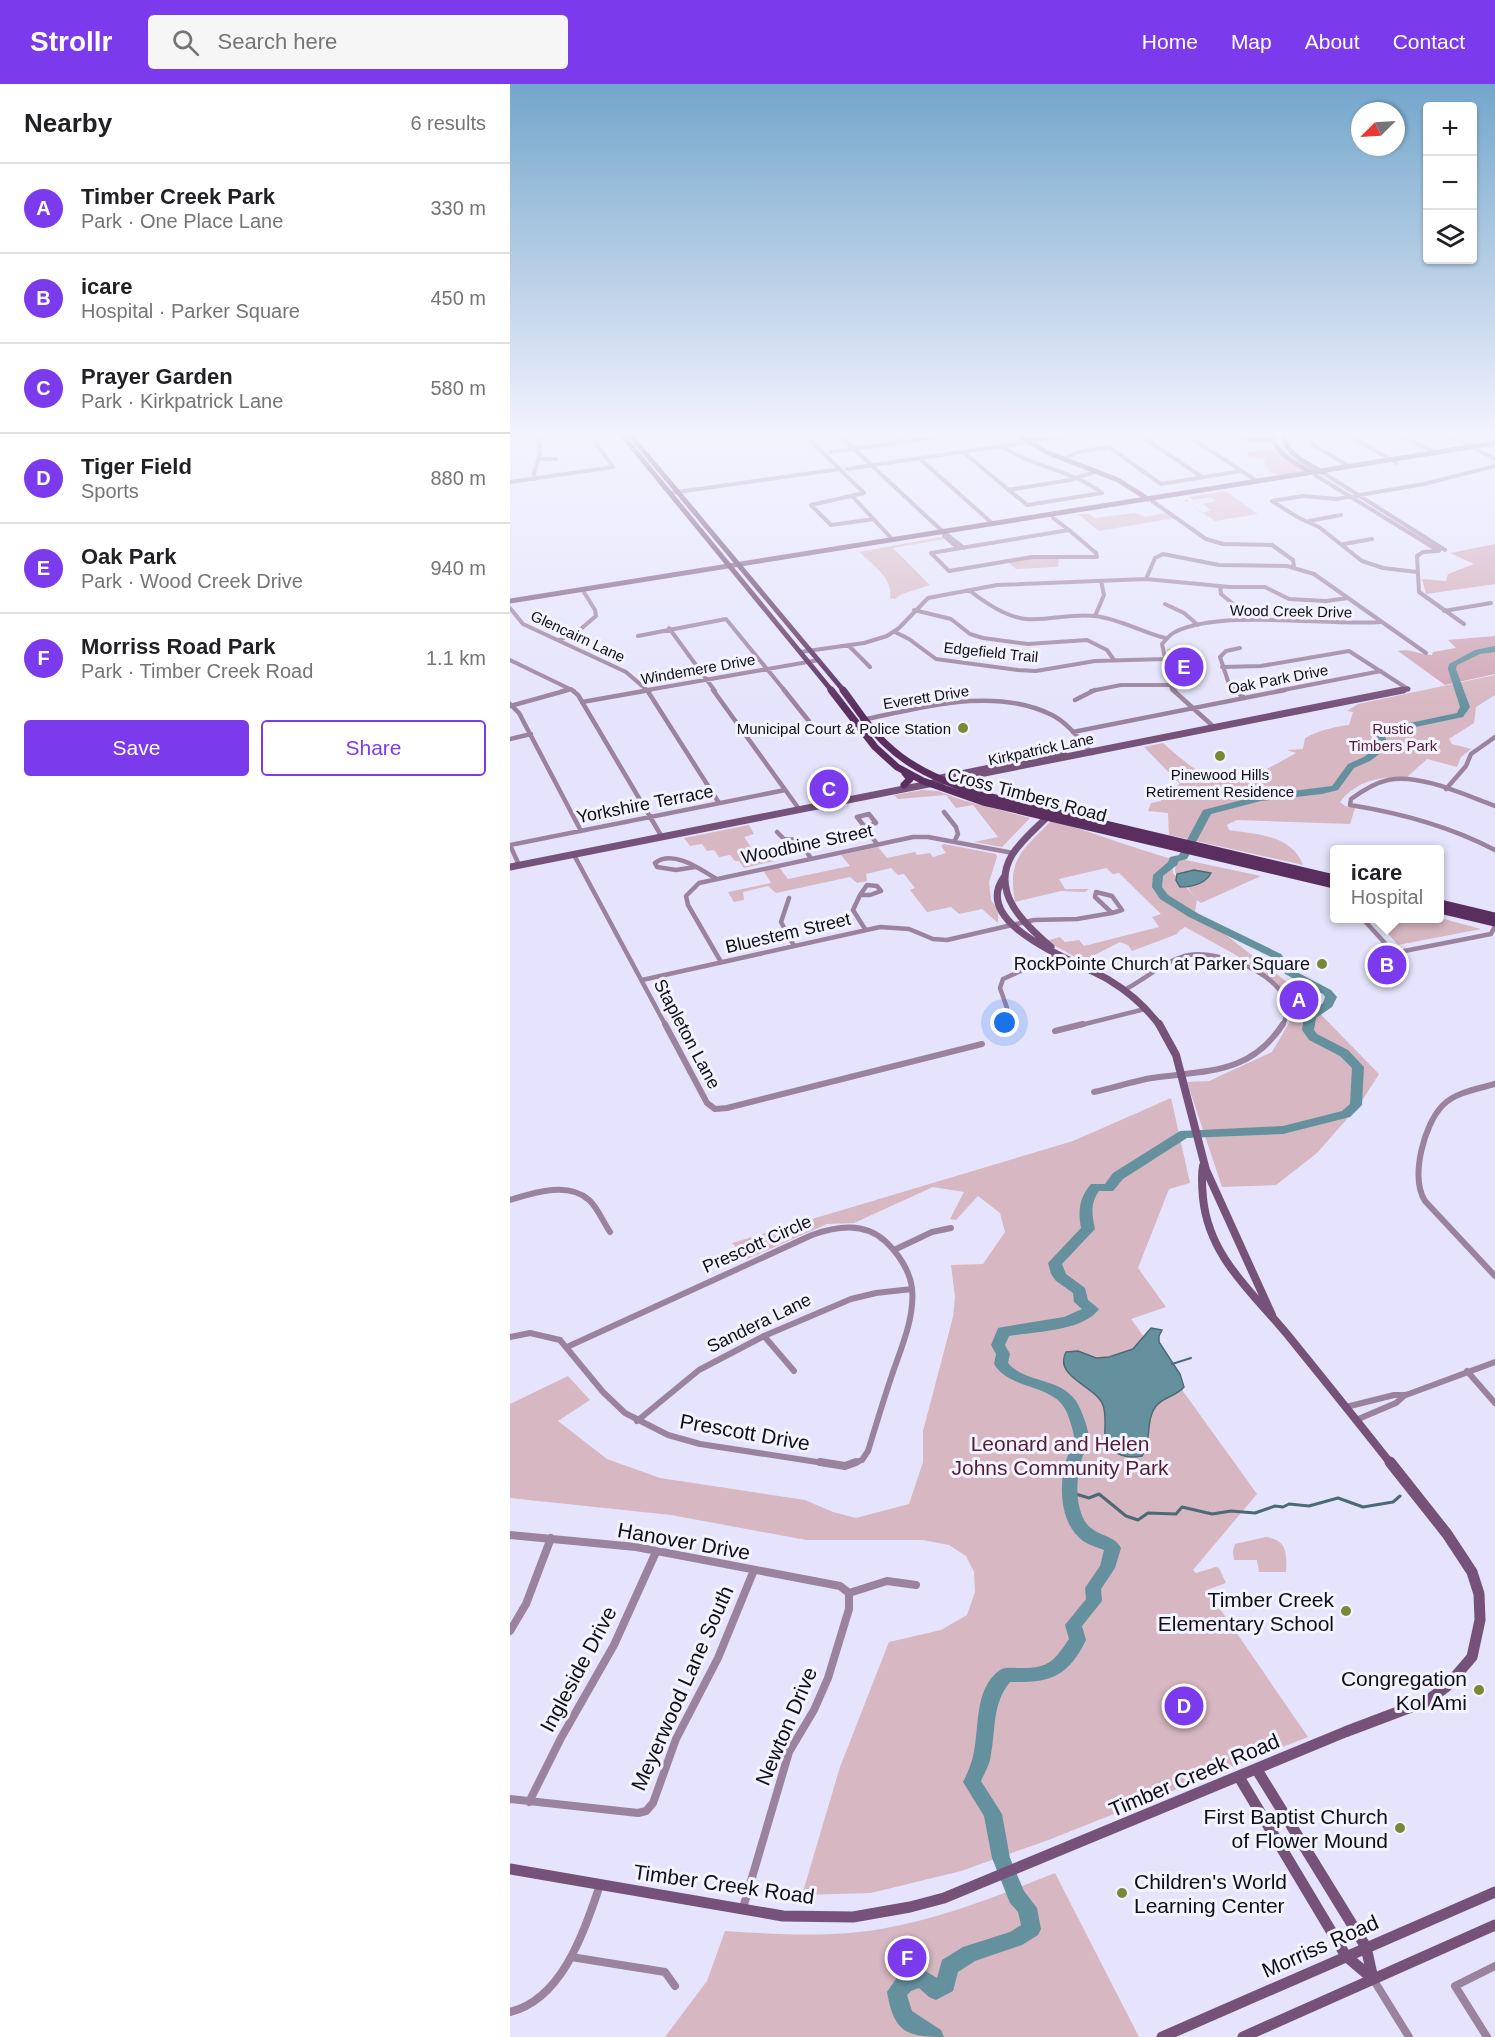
<!DOCTYPE html>
<meta charset="utf-8">
<style>
:root{--surface:#fff;--page:#f6f6f6;--text:#202124;--muted:#757577;--line:#e0e0e0;--accent:#7c3aed}
body{margin:0;font-family:Arial,sans-serif;background:var(--page);color:var(--text)}
.controls{position:absolute;right:18px;top:18px;display:grid;overflow:hidden;border-radius:6px;box-shadow:0 2px 4px #0004}
.controls button{width:54px;height:54px;display:grid;place-items:center;padding:0;border:0;border-bottom:2px solid var(--line);background:var(--surface);color:var(--text);font:30px sans-serif}
.compass{position:absolute;left:841px;top:18px;width:54px;height:54px;border-radius:50%;background:var(--surface);box-shadow:0 2px 4px #0004;rotate:246deg}
.you{position:absolute;left:495px;top:939px;width:21px;height:21px;margin:-15px;border:4px solid #fff;border-radius:50%;background:#1a73e8;box-shadow:0 0 0 9px #1a73e833}
.badge{display:grid;place-items:center;width:39px;height:39px;border-radius:50%;background:var(--accent);color:#fff;font-size:20px;font-weight:700}
.pin{position:absolute;translate:-50% -50%;border:3px solid #fff;box-shadow:0 2px 6px #0006}
.popup{position:absolute;left:820px;top:761px;width:114px;height:78px;box-sizing:border-box;display:grid;place-content:center;border-radius:6px;background:var(--surface);filter:drop-shadow(0 2px 4px #0005);font-size:20px;white-space:nowrap;color:var(--muted)}
.popup b{font-size:22px;color:var(--text)}
.popup::after{content:'';position:absolute;left:50%;top:100%;margin-left:-12px;border:12px solid transparent;border-top-color:var(--surface)}
.list{margin:0;padding:0;list-style:none}
h2{display:flex;justify-content:space-between;align-items:center;height:78px;margin:0;padding:0 24px;font-size:26px}
h2 small{font-size:20px;font-weight:400;color:var(--muted)}
.list li{display:grid;grid-template-columns:39px 1fr auto;gap:18px;align-items:center;box-sizing:border-box;height:90px;padding:0 24px;border-top:2px solid var(--line)}
.list b{display:block;font-size:22px;white-space:nowrap}
.list p{margin:0;font-size:20px;white-space:nowrap;color:var(--muted)}
.list em{font-size:20px;font-style:normal;color:var(--muted)}
.actions{display:flex;gap:12px;padding:18px 24px}
.actions a{flex:1;padding:14px 0;border:2px solid var(--accent);border-radius:6px;text-align:center;font-size:21px;color:var(--accent)}
.actions .main{background:var(--accent);color:#fff}
.icon{flex:none;width:33px;height:33px;fill:none;stroke:currentColor;stroke-width:2;stroke-linecap:round;stroke-linejoin:round}
.map{position:relative;flex:none;width:985px;height:1953px;overflow:hidden}
header{display:flex;align-items:center;gap:36px;box-sizing:border-box;height:84px;padding:0 30px;background:var(--accent);color:#fff}
header strong{font-size:28px}
nav{display:flex;gap:33px;margin-inline-start:auto;font-size:21px}
.search{width:420px;height:54px;background:var(--page);display:flex;align-items:center;gap:15px;box-sizing:border-box;padding:0 21px;border-radius:6px;color:var(--muted);font-size:22px}
main{display:flex}
aside{flex:1;background:var(--surface)}
.map>svg:first-child{display:block}
.green{fill:#d7b7c1}
.forest{fill:#d1a6b4}
.water{fill:#65919f;stroke:#4c6a76;stroke-width:1.5}
.lines{fill:none;stroke-linecap:round;stroke-linejoin:round}
.stream-far1{stroke:#4c6a76;stroke-width:2}
.stream{stroke:#4c6a76;stroke-width:3}
.river{fill:#65919f;fill-rule:evenodd}
.street-far3{stroke:#9b829e;stroke-width:4}
.street-far2{stroke:#9b829e;stroke-width:4.5}
.street-far1{stroke:#9b829e;stroke-width:6}
.street{stroke:#9b829e;stroke-width:8}
.secondary-far3{stroke:#76527a;stroke-width:5}
.secondary-far2{stroke:#76527a;stroke-width:7}
.secondary-far1{stroke:#76527a;stroke-width:8}
.secondary{stroke:#76527a;stroke-width:11}
.primary-far1{stroke:#5a2f60;stroke-width:5}
.primary{stroke:#5a2f60;stroke-width:7}
.poi-dot{fill:#7b8735;stroke:#f3f3ff;stroke-width:2}
.labels{text-anchor:middle;dominant-baseline:central;stroke-width:6;stroke-linejoin:round;paint-order:stroke}
.far-street-label{font-size:15px;fill:#100f18;stroke:#f3f3ff}
.far-poi-label{font-size:15px;fill:#100f18;stroke:#f3f3ff;text-anchor:end}
.far-park-label{font-size:15px;fill:#531e34;stroke:#f3f3ff}
.street-label{font-size:18px;fill:#100f18;stroke:#f3f3ff}
.poi-label{font-size:18px;fill:#100f18;stroke:#f3f3ff;text-anchor:end}
.near-street-label{font-size:21px;fill:#100f18;stroke:#f3f3ff}
.near-park-label{font-size:21px;fill:#531e34;stroke:#f3f3ff}
.near-poi-label{font-size:21px;fill:#100f18;stroke:#f3f3ff;text-anchor:end}
</style>
<header>
<strong>Strollr</strong>
<div class="search"><svg class="icon" aria-label="search" viewBox="0 0 24 24"><circle cx="10" cy="10" r="6"/><path d="M15 15l6 6"/></svg>Search here</div>
<nav><a>Home</a><a>Map</a><a>About</a><a>Contact</a></nav>
</header>
<main>
<aside>
<h2>Nearby<small>6 results</small></h2>
<ul class="list">
<li><span class="badge">A</span><div><b>Timber Creek Park</b><p>Park · One Place Lane</p></div><em>330 m</em></li>
<li><span class="badge">B</span><div><b>icare</b><p>Hospital · Parker Square</p></div><em>450 m</em></li>
<li><span class="badge">C</span><div><b>Prayer Garden</b><p>Park · Kirkpatrick Lane</p></div><em>580 m</em></li>
<li><span class="badge">D</span><div><b>Tiger Field</b><p>Sports</p></div><em>880 m</em></li>
<li><span class="badge">E</span><div><b>Oak Park</b><p>Park · Wood Creek Drive</p></div><em>940 m</em></li>
<li><span class="badge">F</span><div><b>Morriss Road Park</b><p>Park · Timber Creek Road</p></div><em>1.1 km</em></li>
</ul>
<div class="actions"><a class="main">Save</a><a>Share</a></div>
</aside>
<div class="map">
<svg width="985" height="1953" viewBox="0 0 985 1953">
<rect width="100%" height="100%" fill="#e5e4fc"/>
<path class="green" d="M715,407L748,430L705,437L674,416L677,415L679,417L677,418L692,429L701,426L693,420L706,417L700,413L683,416L679,413Z
M625,429L635,433L656,429L664,434L589,447L568,430H579L585,434Z
M430,453L435,455L383,464L420,501L392,510L385,515L380,514C384,495 362,480 349,468Z
M522,474H549L548,483L506,485L498,478Z
M682,562L687,590H663L657,565Z
M985,591V611L966,623L964,639L939,655L942,660L961,665L951,673L947,683L917,675L896,694C872,691 846,697 830,718L835,722L845,724L840,740L727,736L717,741L719,746C746,750 782,751 793,781L659,751L658,729L638,727L641,719L651,717L649,712L670,700L634,663L653,659C708,709 723,705 786,669L777,666L793,665L795,654C810,646 823,643 839,641L843,628L837,627L848,620Z
M412,706L428,707L452,716L520,734L492,763L464,758L488,753L463,721L446,724L436,711L388,715L384,711Z
M541,737C582,747 621,764 662,775L663,789L685,813L665,788L666,774L751,792L691,819L687,816L685,827L787,906L869,990L850,1020L807,1069L766,1101L712,1103L677,998L699,997L762,968L779,939L784,923C762,885 713,865 675,843L669,847L667,850L622,867L618,861L610,858L573,877L536,857L550,853L555,858L569,856L574,862L649,843L642,833L651,830L609,789L603,790L596,784L549,795L555,805H579L575,808L551,807L505,818C497,774 513,766 541,737Z
M239,741L244,750L234,753L243,766L255,763L264,777L234,784L229,777H225L220,771L209,773L204,766L197,767L192,760L180,762L174,754Z
M434,760L486,770L487,773L479,798L481,816L488,826V839L472,825L449,830L441,823L417,828L400,806L405,804L394,790L388,791L381,784L356,790L357,797L347,799L340,793L266,809L258,802L233,808L234,816L224,818L218,808L261,799L253,786L269,783L278,795L340,782L331,771L368,763L377,774L405,768L407,771L420,769L423,773L436,769L431,762Z
M930,834L971,845L888,861L865,835Z
M661,1014L680,1099L659,1105L628,1184L656,1223L621,1235L747,1410L683,1486L686,1489L706,1483L709,1484L716,1499L697,1506L798,1653L541,1755L451,1787L361,1809L292,1811L330,1683L379,1558L431,1546L457,1531L465,1508L464,1488L456,1472L439,1461L413,1456H296L161,1431L0,1414V1320L58,1292L80,1316L48,1337L97,1375L150,1394L295,1416L323,1428L346,1434L399,1420L413,1378V1347L443,1233L445,1213L441,1181L473,1180L495,1148L490,1129L468,1112L446,1136L440,1135L454,1108L423,1103L344,1139L317,1140L237,1175L222,1159L563,1057Z
M756,1453C777,1456 777,1469 776,1488H749L747,1476H724L723,1467L725,1460Z
M545,1789L629,1953H155L197,1897L215,1847C266,1850 320,1854 371,1845C432,1834 488,1812 545,1789Z"/>
<path class="forest" d="M758,366L765,367L792,386L791,388L770,391L760,388L754,379L756,376L739,372L736,368Z
M985,460V500L916,510L912,495L936,497L938,490L964,480L940,469Z
M985,552V590L935,601L888,567C903,564 908,571 922,571L923,568L946,564L938,556Z"/>
<path class="water" d="M684,786L701,789C695,800 683,803 670,803L666,796L667,790Z
M641,1244L652,1246L649,1252V1258L670,1290L674,1303C667,1312 653,1313 646,1322C635,1336 642,1358 632,1372C616,1375 605,1371 595,1358C594,1346 597,1332 593,1321C586,1302 543,1293 556,1268L568,1267L586,1274L599,1273L623,1265Z"/>
<g class="lines">
<path class="stream-far1" d="M662,1280L681,1274"/>
<path class="stream" d="M559,1408L579,1414L589,1410L616,1432L628,1436L638,1429L666,1430L672,1423L702,1430L721,1427L745,1429L765,1422L773,1423L779,1420L799,1422L828,1414L853,1423L883,1418L890,1412"/>
<path class="river" d="M985,562V568L970,570L947,581L946,585L960,623L953,633L901,644L894,650L875,652L878,663L876,665L860,677L844,684L828,706L812,710L751,717L701,730L677,775L669,777L667,781L653,792L652,803L658,811L687,829L771,870L783,886L821,906L827,913L822,923L806,934L804,946L807,950L838,966L854,983L852,1021L840,1033L773,1050L677,1054L613,1095L603,1107H589C580,1119 582,1132 585,1145L552,1180L556,1190L575,1204L578,1216L589,1225C574,1247 523,1248 499,1252L495,1261L500,1270L498,1279C516,1300 549,1293 566,1317C571,1324 580,1348 579,1356C579,1362 574,1368 572,1374C567,1391 565,1411 571,1429C579,1454 603,1448 611,1464L605,1484L591,1505L592,1517L572,1542L576,1556C558,1593 540,1599 500,1598C482,1620 486,1644 481,1670C480,1680 475,1688 471,1697L492,1730L500,1774L514,1807L527,1824L531,1845L528,1851L512,1861L465,1877L448,1888L443,1907L426,1916L419,1913L409,1904L401,1907L397,1911L402,1927L431,1946L434,1953C396,1953 384,1948 377,1908L388,1892L412,1885L427,1894L432,1876L453,1863L500,1848L511,1841L508,1828L500,1819L482,1774L474,1732L453,1698C457,1690 461,1681 463,1672C470,1645 463,1605 490,1586C495,1583 502,1584 507,1584C537,1585 543,1579 559,1555L555,1541L576,1515L575,1504L590,1482L594,1466C587,1463 579,1461 573,1457C550,1440 549,1404 555,1379C557,1372 562,1365 564,1357C565,1350 560,1338 558,1331C546,1298 501,1308 484,1280L486,1270L481,1261L488,1244L493,1243L554,1233L572,1225L564,1218L563,1209L546,1197L541,1190L538,1179L571,1144C568,1127 569,1114 581,1100H595L603,1089L670,1047L773,1042L832,1027L840,1020L842,984L830,972L799,956L792,946L794,933L813,919L815,913L813,910L775,890L763,874L679,833L650,815L642,803L643,791L658,778L660,773L669,771L693,726L751,711L822,702L838,680L854,673L868,662L865,650L867,648L891,645L895,640L947,629L950,623L938,585L939,580L965,566Z"/>
<path class="street-far3" d="M296,352L354,409L301,421L321,441L364,435
M330,352L430,445L454,464
M383,352L391,358
M631,352L692,393
M678,352L747,397
M731,352L740,356H763
M803,352L801,356L803,361L839,382
M840,352L887,379
M892,352L924,368
M940,352L985,375
M491,362C523,383 562,386 592,409
M320,368L436,352
M453,368L517,421L592,409
M409,374L483,440
M28,375H46
M553,375L568,368L599,363L651,400L731,387
M337,385L558,352
M815,390L935,466
M805,391L929,467
M25,395L24,389L30,370L28,352
M0,398L103,383L81,352
M498,406L560,396L587,387
M160,409L330,385
M343,413L383,456
M642,417L696,455L713,460L762,461L783,476L784,483
M762,417L793,412L826,415L914,400L985,382
M762,417L789,434L809,443L852,477L873,484L907,488
M543,434L559,446
M799,437L831,431
M559,446L586,469L587,473H522L439,487L421,469Z
M434,448V452L448,464
M834,460L862,455
M927,467L913,468L907,472L909,508L954,540
M636,495L645,474L653,470L709,481L777,482L804,490L916,569
M710,502L711,510L738,532L739,536
M459,506C474,518 496,533 516,535C539,537 562,529 585,532C610,535 631,548 655,554
M655,520L674,529L688,541
M0,524L13,540L116,588L138,607
M404,526L441,535L460,550L473,554L518,560L577,556L597,566L604,576
M934,527L981,519
M585,532L594,511L591,497
M216,535L275,607
M159,544L205,607
M385,548L399,555L426,575L508,586L526,587L585,577L654,575
M128,552L216,535
M49,556L66,549L86,532L85,526L72,505
M338,561L360,583
M290,568L354,559L377,552L389,544L418,514L487,501L636,495L720,503H755L779,515L816,517L838,514
M0,576L64,607
M712,583L751,582L839,567L898,605
M52,607L61,605
M132,607L309,576
M581,607L611,601H661
M665,607L662,605L652,560C656,556 660,550 665,548C711,525 817,542 871,538
M727,607L719,600L710,573L716,567L730,564
M768,607L871,587"/>
<path class="street-far2" d="M62,606L68,611L152,753
M137,606L209,719
M203,606L289,725
M274,606L302,641
M663,606L705,644
M725,606L734,614
M565,616L585,606
M72,618L140,606
M0,620L9,629L71,747
M0,622L58,606
M352,636C411,624 484,602 542,631C558,639 570,656 582,669
M563,648L775,606
M0,655L21,650
M936,705L956,682L961,670L985,653
M985,722C955,711 909,689 878,696C864,699 852,707 841,715L840,721C891,729 939,742 985,766
M434,728L446,743L448,750L444,758
M359,730L366,739L354,742L347,733Z
M354,742L367,760
M267,748L274,755L289,756L300,773
M0,761L275,706
M0,761L9,781
M64,771L156,942
M185,783L166,786L147,783L145,779C162,765 190,785 205,794
M357,801L367,802L371,807L360,811H350Z
M586,808L602,812L612,826L602,829L585,813Z
M350,811L343,826L355,845
M279,814L271,838L284,862
M852,834L884,869L981,850L985,842
M211,878L178,821L176,812L189,799L403,753H418L503,769
M132,896L370,843L399,845L423,855L437,856L524,836L567,835L602,829
M614,906C636,895 655,876 679,871C712,865 798,898 772,942
M497,924L490,904L493,895L548,870
M567,942L635,925"/>
<path class="street-far1" d="M155,940L197,1019L205,1025L217,1024L472,960
M545,947L573,940
M985,1000C968,1005 946,1008 933,1021C914,1040 900,1093 915,1117L985,1192
M584,1008C604,1004 623,997 642,994C696,986 740,991 773,940
M0,1116C23,1109 58,1097 79,1116C88,1124 93,1138 100,1148
M384,1166L422,1148L441,1144
M254,1252L284,1287
M0,1253L20,1249L50,1256L93,1308L115,1329L158,1351L190,1360L320,1380
M57,1263L302,1151C327,1142 354,1138 375,1157C388,1169 400,1187 402,1204C405,1232 392,1262 383,1288C374,1314 366,1341 358,1367L352,1376L341,1380
M957,1287L985,1319
M836,1323L884,1311H896L985,1278
M846,1336L886,1319L895,1311
M127,1337L189,1286L254,1252L341,1215L366,1209L402,1205"/>
<path class="street" d="M310,1378L335,1382L346,1378
M0,1451L126,1463L330,1502L339,1509
M339,1509L377,1497L406,1501
M0,1547L16,1520L41,1454
M0,1715L128,1729L136,1727L143,1719L166,1655L208,1574L244,1486
M19,1718L51,1654L104,1561L146,1468
M233,1824L279,1668L304,1626L318,1594L339,1525V1509
M61,1873L155,1888L165,1902
M863,1895L899,1953
M0,1928C53,1915 74,1847 90,1801
M977,1953L945,1902L985,1882"/>
<path class="secondary-far3" d="M511,352L536,368L608,396L638,415
M763,352C766,371 786,379 801,388
M774,352C776,371 797,379 812,388
M0,517L985,359
M886,607L898,605"/>
<path class="secondary-far2" d="M426,695L553,669
M540,730C528,743 512,755 502,771C480,808 514,840 541,863
M0,783L893,606
M494,793C459,842 570,878 599,896C619,908 636,923 650,942"/>
<path class="secondary-far1" d="M649,940L666,971L696,1086L762,1231
M693,1082C691,1092 692,1103 693,1114C699,1175 745,1210 781,1255C814,1296 848,1338 881,1380"/>
<path class="secondary" d="M747,1686L856,1863L863,1895
M729,1693L836,1872L863,1895
M0,1785L273,1832L343,1833L400,1823L434,1814L835,1648L917,1617L937,1602L962,1573L970,1536L969,1510L962,1488L937,1450L880,1378
M652,1953L985,1808
M733,1953L985,1841"/>
<path class="primary-far1" d="M113,352L322,607
M121,352L334,607"/>
<path class="primary" d="M321,606L365,663L387,683L413,697L473,718L824,801
M333,606C347,624 360,646 377,661C405,688 441,700 477,712L824,794
M394,701L400,695L395,689
M930,819L985,832
M930,826L985,839"/>
</g>
<linearGradient id="sky" x2="0" y2="1"><stop stop-color="#73a6cb"/><stop offset="0.56" stop-color="#f3f3fe"/><stop offset="1" stop-color="#f3f3fe" stop-opacity="0"/></linearGradient>
<rect width="985" height="625" fill="url(#sky)"/>
<g class="poi-dot">
<circle cx="453" cy="644" r="6"/>
<circle cx="710" cy="672" r="6"/>
<circle cx="812" cy="880" r="6"/>
<circle cx="836" cy="1527" r="6"/>
<circle cx="969" cy="1606" r="6"/>
<circle cx="890" cy="1744" r="6"/>
<circle cx="612" cy="1809" r="6"/>
</g>
<g class="labels">
<g class="far-street-label">
<text transform="translate(781 527) rotate(1)">Wood Creek Drive</text>
<text transform="translate(68 552) rotate(25)">Glencairn Lane</text>
<text transform="translate(481 568) rotate(6)">Edgefield Trail</text>
<text transform="translate(188 585) rotate(-10)">Windemere Drive</text>
<text transform="translate(768 595) rotate(-11)">Oak Park Drive</text>
<text transform="translate(416 613) rotate(-9)">Everett Drive</text>
<text transform="translate(531 665) rotate(-12)">Kirkpatrick Lane</text>
</g>
<g class="far-poi-label">
<text x="441" y="644">Municipal Court &amp; Police Station</text>
<text x="710" y="690" text-anchor="middle">Pinewood Hills<tspan x="710" dy="17">Retirement Residence</tspan></text>
</g>
<g class="far-park-label">
<text x="883" y="644">Rustic<tspan x="883" dy="17">Timbers Park</tspan></text>
</g>
<g class="street-label">
<text transform="translate(517 711) rotate(15)">Cross Timbers Road</text>
<text transform="translate(135 720) rotate(-11)">Yorkshire Terrace</text>
<text transform="translate(297 760) rotate(-12)">Woodbine Street</text>
<text transform="translate(278 849) rotate(-13)">Bluestem Street</text>
<text transform="translate(177 950) rotate(62)">Stapleton Lane</text>
<text transform="translate(247 1160) rotate(-24)">Prescott Circle</text>
<text transform="translate(249 1239) rotate(-26)">Sandera Lane</text>
</g>
<g class="poi-label">
<text x="800" y="880">RockPointe Church at Parker Square</text>
</g>
<g class="near-street-label">
<text transform="translate(235 1348) rotate(10)">Prescott Drive</text>
<text transform="translate(174 1457) rotate(10)">Hanover Drive</text>
<text transform="translate(68 1585) rotate(-62)">Ingleside Drive</text>
<text transform="translate(172 1604) rotate(-66)">Meyerwood Lane South</text>
<text transform="translate(276 1642) rotate(-67)">Newton Drive</text>
<text transform="translate(684 1691) rotate(-23)">Timber Creek Road</text>
<text transform="translate(214 1800) rotate(8)">Timber Creek Road</text>
<text transform="translate(810 1862) rotate(-24)">Morriss Road</text>
</g>
<g class="near-park-label">
<text x="550" y="1359">Leonard and Helen<tspan x="550" dy="24">Johns Community Park</tspan></text>
</g>
<g class="near-poi-label">
<text x="824" y="1515">Timber Creek<tspan x="824" dy="24">Elementary School</tspan></text>
<text x="957" y="1594">Congregation<tspan x="957" dy="24">Kol Ami</tspan></text>
<text x="878" y="1732">First Baptist Church<tspan x="878" dy="24">of Flower Mound</tspan></text>
<text x="624" y="1797" text-anchor="start">Children's World<tspan x="624" dy="24">Learning Center</tspan></text>
</g>
</g>
</svg>
<div class="controls">
<button>+</button>
<button>−</button>
<button><svg class="icon" aria-label="layers" viewBox="0 0 24 24"><path d="M12 4l9 5-9 5-9-5zM3 14l9 5 9-5"/></svg></button>
</div>
<svg class="compass" viewBox="-18 -18 36 36"><path d="M0-13l5 13h-10z" fill="#e53935"/><path d="M0 13l5-13h-10z" fill="#757577"/></svg>
<div class="you"></div>
<div class="pin badge" style="left:789px;top:916px">A</div>
<div class="pin badge" style="left:877px;top:881px">B</div>
<div class="popup"><b>icare</b>Hospital</div>
<div class="pin badge" style="left:319px;top:705px">C</div>
<div class="pin badge" style="left:674px;top:1622px">D</div>
<div class="pin badge" style="left:674px;top:583px">E</div>
<div class="pin badge" style="left:397px;top:1874px">F</div>
</div>
</main>
